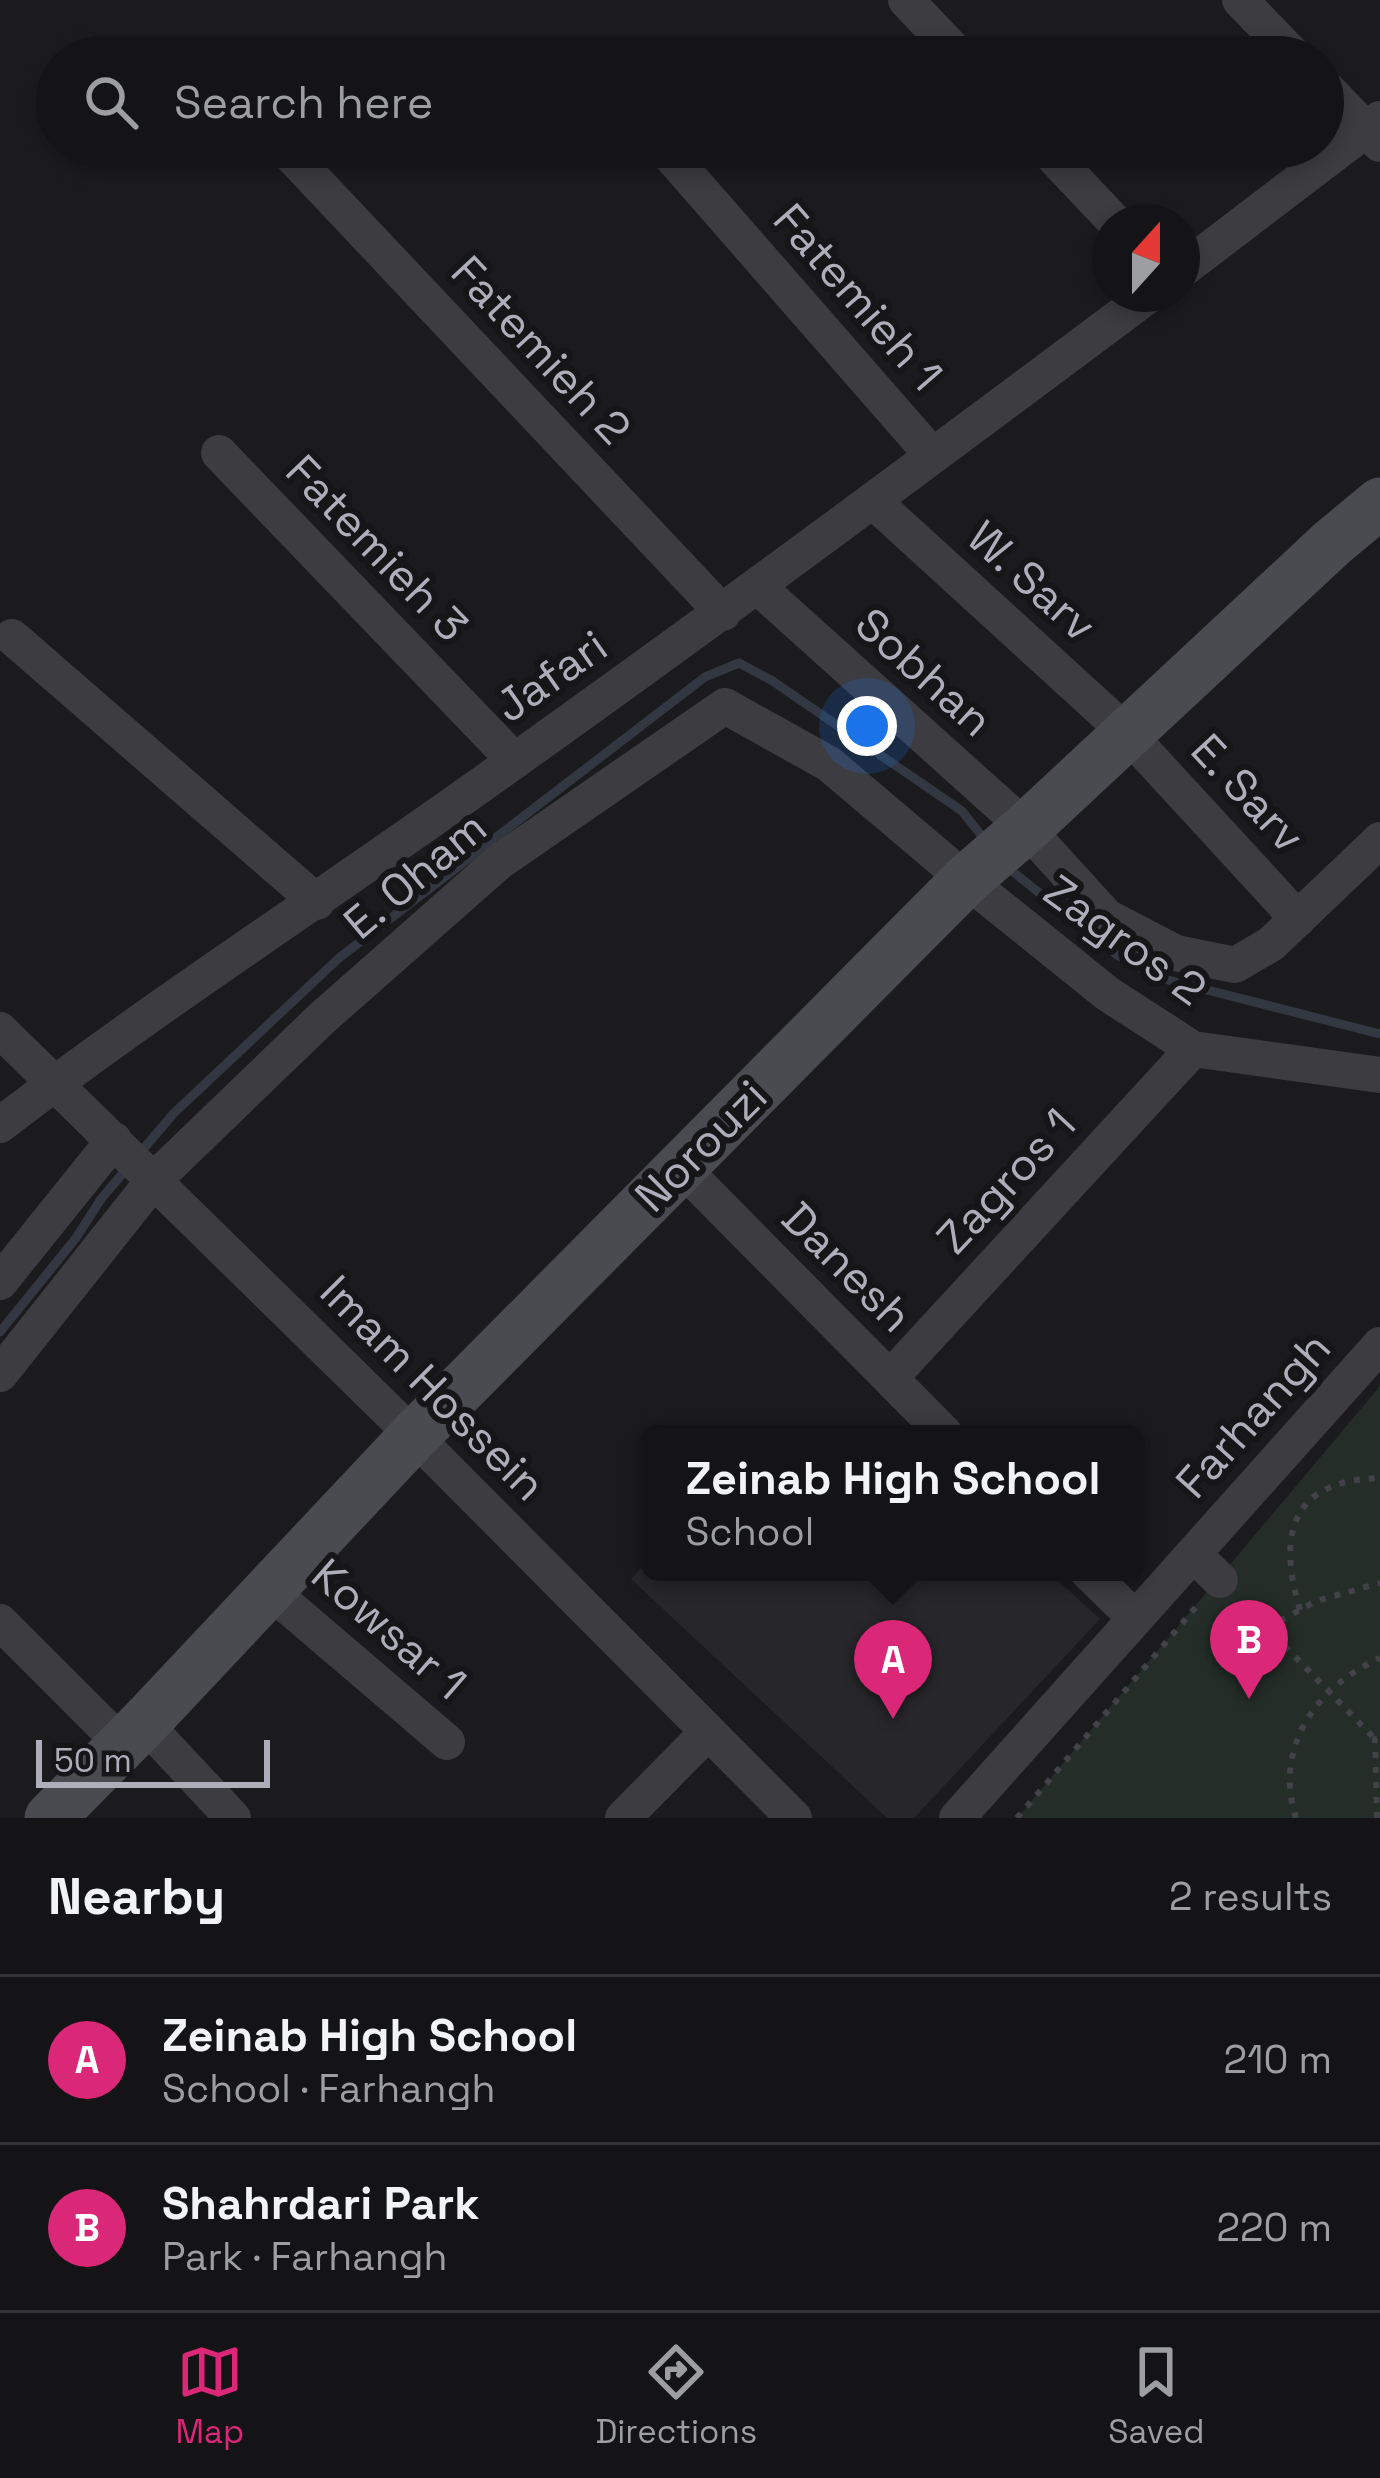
<!DOCTYPE html>
<meta charset="utf-8">
<style>
:root{--surface:#141416;--page:#1d1d1f;--text:#f1f3f6;--muted:#9d9ea1;--line:#333335;--accent:#db2777}
body{margin:0;font-family:"Space Grotesk",sans-serif;background:var(--page);color:var(--text)}
.compass{position:absolute;left:1092px;top:204px;width:108px;height:108px;border-radius:50%;background:var(--surface);box-shadow:0 6px 18px #0003;rotate:21deg}
.scale{position:absolute;left:36px;bottom:30px;width:234px;box-sizing:border-box;padding-left:12px;border:6px solid #aeaebb;border-top:0;font-size:33px;line-height:42px;white-space:nowrap;color:#aeaebb;-webkit-text-stroke:9px #161518;paint-order:stroke}
.you{position:absolute;left:867px;top:726px;width:42px;height:42px;margin:-30px;border:9px solid #fff;border-radius:50%;background:#1a73e8;box-shadow:0 0 0 18px #1a73e833}
.badge{display:grid;place-items:center;width:78px;height:78px;border-radius:50%;background:var(--accent);color:#fff;font-size:39px;font-weight:700}
.pin{position:absolute;translate:-50% -99px;filter:drop-shadow(0 3px 6px #0008)}
.pin::after{content:'';position:absolute;top:63px;width:42px;height:36px;background:inherit;clip-path:polygon(0 0,100% 0,50% 100%)}
.popup{position:absolute;left:641px;top:1425px;width:504px;height:156px;box-sizing:border-box;display:grid;place-content:center;border-radius:18px;background:var(--surface);filter:drop-shadow(0 3px 9px #0005);font-size:39px;white-space:nowrap;color:var(--muted)}
.popup b{font-size:45px;color:var(--text)}
.popup::after{content:'';position:absolute;left:50%;top:100%;margin-left:-24px;border:24px solid transparent;border-top-color:var(--surface)}
.list{margin:0;padding:0;list-style:none}
h2{display:flex;justify-content:space-between;align-items:center;height:156px;margin:0;padding:0 48px;font-size:51px}
h2 small{font-size:39px;font-weight:400;color:var(--muted)}
.list li{display:grid;grid-template-columns:78px 1fr auto;gap:36px;align-items:center;box-sizing:border-box;height:168px;padding:0 48px;border-top:3px solid var(--line)}
.list b{display:block;font-size:45px;white-space:nowrap}
.list p{margin:0;font-size:39px;white-space:nowrap;color:var(--muted)}
.list em{font-size:39px;font-style:normal;color:var(--muted)}
.icon{flex:none;width:66px;height:66px;fill:none;stroke:currentColor;stroke-width:2;stroke-linecap:round;stroke-linejoin:round}
.map{position:relative;flex:none;width:1380px;height:1818px;overflow:hidden}
.search{position:absolute;background:var(--surface);box-shadow:0 6px 18px #0003;left:36px;right:36px;top:36px;height:132px;display:flex;align-items:center;gap:30px;box-sizing:border-box;padding:0 42px;border-radius:66px;color:var(--muted);font-size:45px}
.sheet{height:492px;background:var(--surface)}
nav{display:flex;justify-content:space-around;align-items:center;box-sizing:border-box;height:168px;border-top:3px solid var(--line);background:var(--surface);font-size:33px;color:var(--muted)}
nav a{display:grid;justify-items:center;gap:6px}
nav .on{color:var(--accent)}
.map>svg:first-child{display:block}
.built{fill:#27262a}
.green{fill:#242d27}
.lines{fill:none;stroke-linecap:round;stroke-linejoin:round}
.stream{stroke:#333742;stroke-width:9}
.path{stroke:#424248;stroke-width:6;stroke-dasharray:6 9;stroke-linecap:butt}
.street{stroke:#3c3c41;stroke-width:36}
.secondary{stroke:#4a4a51;stroke-width:51}
.labels{text-anchor:middle;dominant-baseline:central;stroke-width:12;stroke-linejoin:round;paint-order:stroke}
.street-label{font-size:45px;fill:#aeaebb;stroke:#161518}
</style>
<div class="map">
<svg width="1380" height="1818" viewBox="0 0 1380 1818">
<rect width="100%" height="100%" fill="#1b1a1d"/>
<path class="built" d="M650,1559V1572H1049L1100,1619L914,1818H887L631,1579Z"/>
<path class="green" d="M1380,1386V1818H1017Z"/>
<g class="lines">
<path class="stream" d="M1007,867L1117,955L1160,978L1380,1034
M140,1153L174,1113L339,958L705,677L739,663L771,680L962,811L985,840
M0,1332L76,1238L101,1199L129,1166"/>
<path class="path" d="M1243,1603L1375,1739
M1300,1610C1277,1534 1291,1480 1380,1478
M1267,1628L1316,1601L1380,1583
M1017,1818L1201,1601
M1296,1818C1273,1747 1317,1686 1380,1658
M1377,1818L1375,1739L1380,1738"/>
<path class="street" d="M906,0L960,57
M1240,0L1295,57
M1323,85L1380,144
M663,147L933,456
M1044,147L1115,222
M289,153L723,613
M1182,270L1380,119
M219,453L515,761
M873,501L1127,733L1298,919
M758,587L1026,828L1107,917L1176,953L1235,965L1271,944L1380,840
M12,637L317,902
M0,1030L414,1436L794,1818
M0,1125C151,1009 312,905 468,794C698,631 924,463 1150,294
M681,1167L945,1434
M0,1282L114,1140
M0,1374L154,1180L321,1019L499,862L725,706L829,764L966,880L1108,994L1193,1049L1380,1075
M890,1378L1193,1049
M1193,1554L1220,1580
M1088,1572L1135,1618
M269,1590L447,1742
M0,1622L121,1743
M144,1723L233,1818
M623,1818L707,1733
M957,1818L1380,1345"/>
<path class="secondary" d="M50,1818L144,1723L414,1436L966,880L1026,828L1332,543L1380,503"/>
</g>
<g class="labels">
<g class="street-label">
<text transform="translate(858 297) rotate(49)">Fatemieh 1</text>
<text transform="translate(541 350) rotate(47)">Fatemieh 2</text>
<text transform="translate(377 548) rotate(46)">Fatemieh 3</text>
<text transform="translate(1032 581) rotate(42)">W. Sarv</text>
<text transform="translate(924 672) rotate(42)">Sobhan</text>
<text transform="translate(551 676) rotate(-35)">Jafari</text>
<text transform="translate(1248 793) rotate(47)">E. Sarv</text>
<text transform="translate(415 875) rotate(-40)">E. Oham</text>
<text transform="translate(1125 940) rotate(36)">Zagros 2</text>
<text transform="translate(701 1146) rotate(-45)">Norouzi</text>
<text transform="translate(1006 1181) rotate(-47)">Zagros 1</text>
<text transform="translate(847 1267) rotate(45)">Danesh</text>
<text transform="translate(433 1388) rotate(45)">Imam Hossein</text>
<text transform="translate(1253 1415) rotate(-48)">Farhangh</text>
<text transform="translate(389 1629) rotate(41)">Kowsar 1</text>
</g>
</g>
</svg>
<svg class="compass" viewBox="-18 -18 36 36"><path d="M0-13l5 13h-10z" fill="#e53935"/><path d="M0 13l5-13h-10z" fill="#9d9ea1"/></svg>
<div class="scale">50 m</div>
<div class="you"></div>
<div class="pin badge" style="left:893px;top:1719px">A</div>
<div class="popup"><b>Zeinab High School</b>School</div>
<div class="pin badge" style="left:1249px;top:1699px">B</div>
<div class="search"><svg class="icon" aria-label="search" viewBox="0 0 24 24"><circle cx="10" cy="10" r="6"/><path d="M15 15l6 6"/></svg>Search here</div>
</div>
<section class="sheet">
<h2>Nearby<small>2 results</small></h2>
<ul class="list">
<li><span class="badge">A</span><div><b>Zeinab High School</b><p>School · Farhangh</p></div><em>210 m</em></li>
<li><span class="badge">B</span><div><b>Shahrdari Park</b><p>Park · Farhangh</p></div><em>220 m</em></li>
</ul>
</section>
<nav>
<a class="on"><svg class="icon" aria-label="map" viewBox="0 0 24 24"><path d="M3 6l6-2 6 2 6-2v14l-6 2-6-2-6 2zM9 4v14M15 6v14"/></svg>Map</a>
<a><svg class="icon" aria-label="directions" viewBox="0 0 24 24"><path d="M12 3l9 9-9 9-9-9zM9 14v-3h6M13 9l2 2-2 2"/></svg>Directions</a>
<a><svg class="icon" aria-label="saved" viewBox="0 0 24 24"><path d="M7 4h10v16l-5-4-5 4z"/></svg>Saved</a>
</nav>
